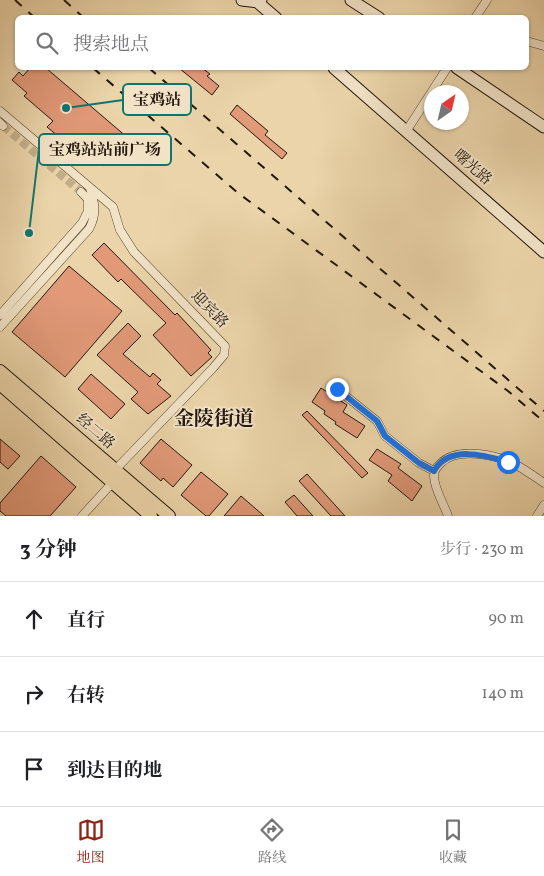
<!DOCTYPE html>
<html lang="zh">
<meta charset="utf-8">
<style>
:root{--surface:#fff;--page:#f6f6f6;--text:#202124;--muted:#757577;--line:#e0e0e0;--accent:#8f2418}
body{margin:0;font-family:Vollkorn,"Noto Serif SC",serif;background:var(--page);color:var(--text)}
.compass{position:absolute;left:424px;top:85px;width:45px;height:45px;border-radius:50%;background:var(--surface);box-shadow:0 1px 4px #0004;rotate:34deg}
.stop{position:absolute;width:15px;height:15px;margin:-11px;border:4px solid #1a73e8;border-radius:50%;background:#fff}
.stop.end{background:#1a73e8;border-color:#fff;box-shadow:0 1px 5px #0008}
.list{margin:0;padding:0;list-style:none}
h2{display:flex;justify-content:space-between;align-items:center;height:65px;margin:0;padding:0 20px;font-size:21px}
h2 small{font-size:16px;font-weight:400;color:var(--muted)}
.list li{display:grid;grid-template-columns:32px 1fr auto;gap:15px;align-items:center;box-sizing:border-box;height:75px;padding:0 20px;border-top:1px solid var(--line)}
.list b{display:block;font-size:19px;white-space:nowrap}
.list em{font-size:16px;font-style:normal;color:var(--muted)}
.icon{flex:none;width:28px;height:28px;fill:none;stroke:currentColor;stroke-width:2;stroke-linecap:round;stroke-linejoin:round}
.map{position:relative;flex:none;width:544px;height:516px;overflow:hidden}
.search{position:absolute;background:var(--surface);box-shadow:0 1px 4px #0004;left:15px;right:15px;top:15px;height:55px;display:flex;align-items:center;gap:12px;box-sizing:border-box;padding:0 18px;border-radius:8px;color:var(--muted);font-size:19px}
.sheet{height:290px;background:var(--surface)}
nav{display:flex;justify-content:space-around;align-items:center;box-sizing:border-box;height:70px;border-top:1px solid var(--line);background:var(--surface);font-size:14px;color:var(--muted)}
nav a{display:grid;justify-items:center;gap:2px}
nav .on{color:var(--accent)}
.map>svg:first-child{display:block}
.building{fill:#e19978;stroke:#22160c}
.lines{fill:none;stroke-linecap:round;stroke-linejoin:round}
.street-tunnel{stroke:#c3ae8a;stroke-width:8;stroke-dasharray:8 4;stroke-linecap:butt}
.street-casing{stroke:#544633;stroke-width:9}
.secondary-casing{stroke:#22160c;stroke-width:13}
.primary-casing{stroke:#22160c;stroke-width:14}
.street{stroke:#f2e3c7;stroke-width:8}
.secondary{stroke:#f2e3c7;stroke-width:11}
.primary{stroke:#ebd4a9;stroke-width:12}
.rail{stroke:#22160c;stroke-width:2;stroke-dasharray:9 9;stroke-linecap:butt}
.route{stroke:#1a73e8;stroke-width:6}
.labels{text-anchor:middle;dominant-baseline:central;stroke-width:4;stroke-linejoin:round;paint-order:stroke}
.street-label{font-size:15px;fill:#22160c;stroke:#f2e3c7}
.district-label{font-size:20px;font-weight:bold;fill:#22160c;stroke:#f2e3c7}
.leader{fill:none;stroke:#0f766e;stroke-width:2}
.callout-dot{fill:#0f766e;stroke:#f2e3c7;stroke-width:2}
.callout{fill:#f2e3c7;stroke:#0f766e;stroke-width:2}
.callout-label{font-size:16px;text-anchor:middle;font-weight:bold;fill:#22160c}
</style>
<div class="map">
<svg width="544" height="516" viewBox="0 0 544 516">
<rect width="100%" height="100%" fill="#ebd4a9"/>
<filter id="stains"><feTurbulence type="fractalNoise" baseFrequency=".004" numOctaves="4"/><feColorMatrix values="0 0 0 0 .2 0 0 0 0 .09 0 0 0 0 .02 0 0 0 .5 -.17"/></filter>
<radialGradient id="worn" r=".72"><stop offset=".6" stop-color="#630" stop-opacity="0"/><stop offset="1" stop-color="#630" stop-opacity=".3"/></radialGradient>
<path class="building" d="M30,68H46L128,138L104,166L74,141L70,146L47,127L53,121L24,96L27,93L12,80L19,72L23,76Z
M179,68H202L210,74L207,76L219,86L212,95Z
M237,105L268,131L265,135L287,153L282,159L230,114Z
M104,243L175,315L177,313L211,350L208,353L212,357L191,376L153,335L166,323L121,279L118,282L92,255Z
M69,266L122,311L65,377L12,332Z
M128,323L141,336L123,354L150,377L153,373L161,380L157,384L171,396L148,414L131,399L138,392L97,355Z
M91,374L125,404L111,419L78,389Z
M321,388L347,405L343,412L365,426L357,438L335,424L336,422L324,414L325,411L312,402Z
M307,411L368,473L362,478L302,415Z
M0,439L20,456L8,469L0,462Z
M161,439L192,465L173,487L163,478L161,481L140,463Z
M377,449L401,464L398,468L422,486L412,501L388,481L392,475L369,460Z
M41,456L76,487L50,516H6L0,511V503Z
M201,472L228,494L209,516H206L181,495Z
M307,474L345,516H331L299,481Z
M294,495L313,516H297L285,502Z
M241,496L264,516H224Z"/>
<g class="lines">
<path class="street-tunnel" d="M3,126L81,192"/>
<g class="street-casing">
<path id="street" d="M475,18L487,0
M526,41L544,46
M0,111L113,207L120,230L134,252L225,346L224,355L213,368L115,470
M0,123L3,126
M407,130L447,68
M0,315L82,223L88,211V199L81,192
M0,327L89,229C97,215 95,203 90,188
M337,389L377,421L385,436L419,463L434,471
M82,516L114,481
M448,516C444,504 434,489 434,476C434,470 437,467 441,463C458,446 499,455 518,466C527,471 535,477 544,483
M537,516L544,505"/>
</g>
<g class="secondary-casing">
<path id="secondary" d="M242,0L258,2L261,0
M255,0L276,18
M351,0L379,18
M334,68L544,252
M457,68L544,127"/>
</g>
<g class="primary-casing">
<path id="primary" d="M0,371L169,516
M0,384L151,516"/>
</g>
<use href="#street" class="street"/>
<use href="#secondary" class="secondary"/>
<use href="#primary" class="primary"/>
<path class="rail" d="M15,0L35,18
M64,0L84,18
M93,68L238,193L508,391L544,422
M149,68L544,411"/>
</g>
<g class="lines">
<path class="route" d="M337,389L377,421L385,436L419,463L434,471C449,445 484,455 508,462"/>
</g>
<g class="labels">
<g class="street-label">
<text transform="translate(472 168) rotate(41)">曙光路</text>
<text transform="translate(209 310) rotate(46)">迎宾路</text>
<text transform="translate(95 432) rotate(41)">经二路</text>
</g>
<g class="district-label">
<text x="214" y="420">金陵街道</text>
</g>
</g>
<path class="leader" d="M66 108L123 100M29 233L39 149"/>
<g class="callout-dot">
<circle cx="66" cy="108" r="5"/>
<circle cx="29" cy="233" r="5"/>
</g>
<g class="callout">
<rect x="123" y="84" width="68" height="31" rx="5"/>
<rect x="39" y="134" width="132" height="31" rx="5"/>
</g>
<g class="callout-label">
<text x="157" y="105">宝鸡站</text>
<text x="105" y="155">宝鸡站站前广场</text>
</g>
<rect width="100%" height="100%" filter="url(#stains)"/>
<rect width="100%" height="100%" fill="url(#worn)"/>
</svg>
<svg class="compass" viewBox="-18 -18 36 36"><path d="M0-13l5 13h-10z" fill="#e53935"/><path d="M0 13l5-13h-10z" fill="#757577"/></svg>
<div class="stop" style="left:508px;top:462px"></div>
<div class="stop end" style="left:337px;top:389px"></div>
<div class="search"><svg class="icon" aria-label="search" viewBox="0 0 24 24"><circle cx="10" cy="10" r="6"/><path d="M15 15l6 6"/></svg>搜索地点</div>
</div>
<section class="sheet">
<h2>3 分钟<small>步行 · 230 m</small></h2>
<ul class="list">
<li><svg class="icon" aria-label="ahead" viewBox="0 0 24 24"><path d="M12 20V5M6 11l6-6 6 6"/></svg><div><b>直行</b></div><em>90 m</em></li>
<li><svg class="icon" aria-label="right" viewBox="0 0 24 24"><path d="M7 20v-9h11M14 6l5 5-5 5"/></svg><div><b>右转</b></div><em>140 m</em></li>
<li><svg class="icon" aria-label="arrive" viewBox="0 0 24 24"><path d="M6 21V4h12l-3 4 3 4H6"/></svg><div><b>到达目的地</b></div></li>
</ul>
</section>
<nav>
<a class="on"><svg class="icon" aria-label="map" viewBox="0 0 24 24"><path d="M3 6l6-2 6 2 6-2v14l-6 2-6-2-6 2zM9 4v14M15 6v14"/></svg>地图</a>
<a><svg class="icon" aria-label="directions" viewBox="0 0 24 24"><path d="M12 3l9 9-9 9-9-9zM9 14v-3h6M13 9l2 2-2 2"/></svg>路线</a>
<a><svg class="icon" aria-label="saved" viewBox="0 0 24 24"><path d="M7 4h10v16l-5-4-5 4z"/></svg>收藏</a>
</nav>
